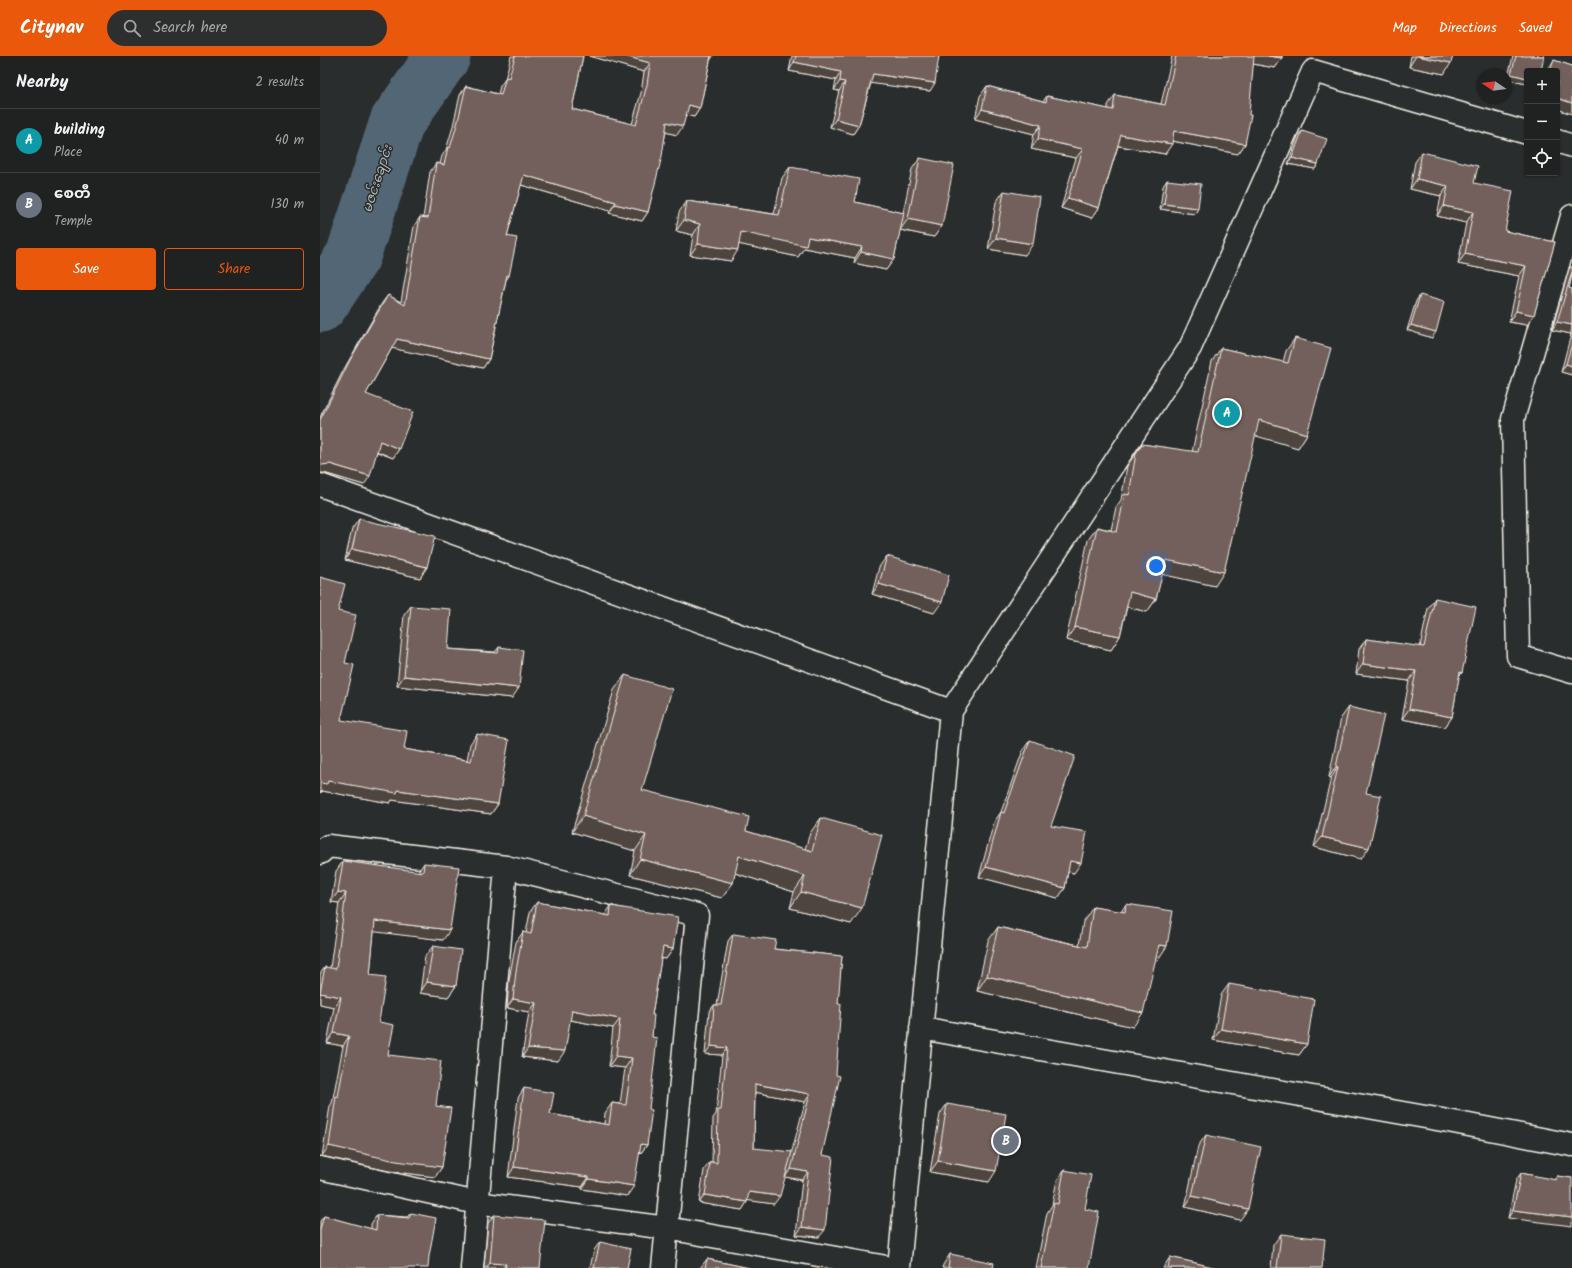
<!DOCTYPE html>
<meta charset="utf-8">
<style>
:root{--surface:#202222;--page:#2d2f2f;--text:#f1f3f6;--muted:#a2a4a5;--line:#3d3f40;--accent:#ea580c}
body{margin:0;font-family:Kalam,"Noto Sans Myanmar",sans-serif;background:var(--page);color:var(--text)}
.controls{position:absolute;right:12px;top:12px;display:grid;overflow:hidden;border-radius:4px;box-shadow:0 1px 3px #0004}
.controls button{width:36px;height:36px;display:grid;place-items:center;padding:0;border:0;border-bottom:1px solid var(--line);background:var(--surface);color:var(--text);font:20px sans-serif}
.compass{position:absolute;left:1156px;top:12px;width:36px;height:36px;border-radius:50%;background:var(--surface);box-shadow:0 1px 3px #0004;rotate:283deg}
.you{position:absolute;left:836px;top:510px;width:14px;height:14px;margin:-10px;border:3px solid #fff;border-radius:50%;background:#1a73e8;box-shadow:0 0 0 6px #1a73e833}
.badge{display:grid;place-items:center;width:26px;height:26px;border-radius:50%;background:var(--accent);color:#fff;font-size:13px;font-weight:700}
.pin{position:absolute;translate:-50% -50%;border:2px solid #fff;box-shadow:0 1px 4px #0006}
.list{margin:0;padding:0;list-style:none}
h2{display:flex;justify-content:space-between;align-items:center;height:52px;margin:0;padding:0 16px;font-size:17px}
h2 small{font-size:13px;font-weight:400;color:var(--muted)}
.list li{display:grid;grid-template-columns:26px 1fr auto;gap:12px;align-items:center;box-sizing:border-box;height:64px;padding:0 16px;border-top:1px solid var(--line)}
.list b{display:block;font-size:15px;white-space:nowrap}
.list p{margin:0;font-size:13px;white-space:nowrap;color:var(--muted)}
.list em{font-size:13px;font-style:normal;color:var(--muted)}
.actions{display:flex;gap:8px;padding:12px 16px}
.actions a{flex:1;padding:9px 0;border:1px solid var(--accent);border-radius:4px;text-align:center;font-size:14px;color:var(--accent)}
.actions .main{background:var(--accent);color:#fff}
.icon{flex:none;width:22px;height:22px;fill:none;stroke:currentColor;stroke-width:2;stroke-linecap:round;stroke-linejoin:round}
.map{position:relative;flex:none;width:1252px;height:1212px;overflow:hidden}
header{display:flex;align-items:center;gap:24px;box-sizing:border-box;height:56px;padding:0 20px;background:var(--accent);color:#fff}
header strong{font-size:19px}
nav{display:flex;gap:22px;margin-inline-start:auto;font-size:14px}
.search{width:280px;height:36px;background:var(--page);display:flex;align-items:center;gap:10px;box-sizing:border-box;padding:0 14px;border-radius:22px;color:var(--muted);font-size:15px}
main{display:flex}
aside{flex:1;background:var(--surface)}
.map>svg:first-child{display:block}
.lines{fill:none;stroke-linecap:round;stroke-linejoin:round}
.river{stroke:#526675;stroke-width:55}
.street-casing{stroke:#f4f1e8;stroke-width:25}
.street{stroke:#2a2d2e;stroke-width:22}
.wall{fill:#63534f;stroke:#f4f1e8}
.shaded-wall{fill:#504440;stroke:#f4f1e8}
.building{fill:#73615c;stroke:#f4f1e8}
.labels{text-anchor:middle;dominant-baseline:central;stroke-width:3;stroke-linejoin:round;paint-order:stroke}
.water-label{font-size:13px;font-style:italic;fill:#b3b9ba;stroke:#2a2d2e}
</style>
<header>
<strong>Citynav</strong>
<div class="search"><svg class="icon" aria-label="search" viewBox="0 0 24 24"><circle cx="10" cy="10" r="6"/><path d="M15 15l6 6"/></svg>Search here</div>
<nav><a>Map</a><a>Directions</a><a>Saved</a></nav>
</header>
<main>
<aside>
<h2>Nearby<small>2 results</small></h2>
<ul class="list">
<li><span class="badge" style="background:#0f9aa8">A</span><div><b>building</b><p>Place</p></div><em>40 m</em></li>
<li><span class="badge" style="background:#6b7280">B</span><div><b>စေတီ</b><p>Temple</p></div><em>130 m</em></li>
</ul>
<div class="actions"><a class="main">Save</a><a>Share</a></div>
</aside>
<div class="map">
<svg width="1252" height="1212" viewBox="0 0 1252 1212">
<rect width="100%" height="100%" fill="#2a2d2e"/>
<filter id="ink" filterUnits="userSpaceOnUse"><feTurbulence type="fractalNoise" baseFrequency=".025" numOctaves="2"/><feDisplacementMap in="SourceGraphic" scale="8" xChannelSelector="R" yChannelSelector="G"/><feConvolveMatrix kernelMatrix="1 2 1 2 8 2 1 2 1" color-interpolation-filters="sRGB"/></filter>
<g filter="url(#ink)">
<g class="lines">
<path class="river" d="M0,249L33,200L77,66L123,0"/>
<g class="street-casing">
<path id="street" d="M1237,85L1252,90
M1252,160L1193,363L1198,600L1252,616
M0,429L631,655L579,1212
M631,655L870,292L993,15L1207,77
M0,797L8,790L186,811L377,859L343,1212
M601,972L1128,1065L1252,1089
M0,1112L157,1147L347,1172L572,1212
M152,1212L186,811"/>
</g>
<use href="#street" class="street"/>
</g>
<path class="wall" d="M191,0H263L252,53L312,68L321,37L324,16L269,0H393L390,5L380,52L374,61L366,59L357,79L346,76L328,156L322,165L289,157L290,155L201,129L187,180L189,220L186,224L169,303L163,312L72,292L46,338L79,393L73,402L57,396L44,429L4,417H0V361L24,313L62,247L68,239L81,246L94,170L100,161L103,162L110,116L116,107L120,108L122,100L126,94L132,74L140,39L146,30L178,38L180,30L185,23Z
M472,0H619L610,35L551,27L539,69L533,78L510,71L519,35L514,34L516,24L469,15Z
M852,0H962V2L955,12L933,8L925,88L918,98L852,85L845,98L798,90L779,152L772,162L741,152L756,102L711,93L714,78L655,63L660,40L667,30L723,45L727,40L788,53V49L795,39L841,48Z
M1091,0H1133L1124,18L1089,11Z
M1193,0H1224L1207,15V28L1187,24Z
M1234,4L1252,10V58L1237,53V15H1227L1228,13Z
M982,75L998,108L995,113L968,108L978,80Z
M1102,96L1154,127L1185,175L1235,186L1214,259L1207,269L1189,266L1199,220L1138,208L1146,167L1117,160L1121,140L1090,133L1095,106Z
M600,102L622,170L614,181L580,174L574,203L566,214L534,207L535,202L484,192L478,201L419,188L411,205L370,199L373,179L356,175L359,156L367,145L454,158L462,122L470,111L535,146L583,157L592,113Z
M847,124L878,152L875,158L840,153L843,130Z
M684,135L705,199L668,193L676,146Z
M1252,210V219L1249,232L1252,233V319L1241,316L1251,278L1232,274L1249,213Z
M1100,239L1112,282L1087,274L1096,245Z
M975,282L987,378L978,392L935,379L895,530L842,518L836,543L827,556L807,551L800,580L791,594L746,584L768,484L777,471L791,474L796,451L801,444L807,410L822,388L872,396L892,305L901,292L963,306L966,295Z
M39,463L107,511L100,522L25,504L32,473Z
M567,500L614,557L552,538L559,511Z
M1115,542L1142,617L1139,620L1132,661L1125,671L1082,663L1089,625L1036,618L1039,593L1046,583L1100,591L1108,552Z
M91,550L128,593L175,596L179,591L192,642L77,630L84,559Z
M18,555L25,607L21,664L84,693L147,704L150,688L157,678L178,748L171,758L72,744L70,747L2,735L1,737Z
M305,619L322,734L426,775L485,793L490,777L501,762L531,868L470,852L474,836L415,817L413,827L402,842L310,819L315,795L252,776L294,634Z
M1029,651L1046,737L1041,803L994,791L1011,722L1009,721L1021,662Z
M710,684L731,770L754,817L748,816L745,832L738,842L659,821L674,766L681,756L703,694Z
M23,805L98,816L104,807L123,884L54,875L50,919L59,966L68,999L116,1050L122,1111L115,1121L69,1115L2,1100L10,1050L12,1047L23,990L7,987L14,951L0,948V918L5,911L10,912L19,847L11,846L16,815Z
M217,846L285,859L291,850L353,893L346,903L341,902L332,959V981L327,1089L320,1098H319L307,1140L262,1133V1131L188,1121L198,1042L204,1032L230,1058L284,1068L285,1057L292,1047L300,1048L305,1012L289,1010L293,972L250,964L238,1005L202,1001L209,956L187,952L189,924L196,886L203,876L206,877L210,856Z
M806,848L837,905L835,904L813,971L657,935L668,885L678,871L759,889L763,866L773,851L801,856Z
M413,878L454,893L522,900L502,1099L499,1181L476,1179L482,1124L465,1121L485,1046L435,1036L434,1092L454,1148L428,1144L422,1154L379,1147L384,1114L390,1106H392L393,1062L396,1058L402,999L385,998L389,956L394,949H397L408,885Z
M113,890L136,930L128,941L100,937L105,900Z
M909,928L987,988L979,999L893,984L901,939Z
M627,1048L669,1126L610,1116L620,1058Z
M886,1079L920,1164L865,1151L878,1090Z
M744,1114L765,1153L769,1212H716L727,1157L732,1149L737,1124Z
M1201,1117L1234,1124L1237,1120L1252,1122L1188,1162L1196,1124Z
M91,1157L109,1200L0,1212V1165L4,1160L51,1173V1168L57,1159L87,1161Z
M174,1159L220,1212H164L168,1167Z
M961,1178L1002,1212H951L953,1189Z
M280,1186L307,1212H270L274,1194Z
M630,1198L673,1212H622L623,1209Z
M850,1201L897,1212H843Z
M387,1203L429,1212H380Z"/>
<path class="shaded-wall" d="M269,0H305L330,7L324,16Z
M932,0H948L962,2L955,12L927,7Z
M1096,0H1098L1131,7L1124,18L1089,11Z
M474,6L521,16L516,24L469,15Z
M553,18L615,27L610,35L548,27Z
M1191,18L1207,22V28L1187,24Z
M520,25L525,26L519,35L514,34Z
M1237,42L1252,47V58L1237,53Z
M369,49L380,52L374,61L363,58Z
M662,53L721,69L714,78L655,63Z
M516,63L539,69L533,78L510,71Z
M347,66L363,70L357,79L341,75Z
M854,75L925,88L918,98L847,84Z
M801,79L852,88L845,98L794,89Z
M718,83L763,93L756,102L711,93Z
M972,102L998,108L995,113L968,108Z
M204,119L296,146L290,155L198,128Z
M1097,123L1128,130L1121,140L1090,133Z
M748,142L779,152L772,162L741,152Z
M295,148L328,156L322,165L289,157Z
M844,148L878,152L875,158L840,153Z
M1124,150L1153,156L1146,167L1117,160Z
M588,163L622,170L614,181L580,174Z
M364,164L380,168L373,179L356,175Z
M421,176L488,181L542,191L535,202L484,192L478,201L413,187Z
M676,182L713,188L705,199L668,193Z
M378,188L418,194L411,205L370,199Z
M541,196L574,203L566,214L534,207Z
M1145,198L1206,210L1199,220L1138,208Z
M1196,255L1214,259L1207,269L1189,266Z
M1237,266L1252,269L1251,278L1232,274Z
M1091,269L1116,276L1112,282L1087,274Z
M77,283L169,303L163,312L71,292Z
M1246,308L1252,310V319L1241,316Z
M939,364L987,378L978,392L929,378Z
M60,385L79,393L73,402L54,394Z
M0,408H10L50,420L44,429L4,417H0Z
M32,493L107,511L100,522L25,504Z
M846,504L904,516L895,530L836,517Z
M559,528L622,546L614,557L552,538Z
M810,536L836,543L827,556L801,549Z
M755,571L800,580L791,594L746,584Z
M1043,608L1096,615L1089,625L1036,618Z
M84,620L199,632L192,642L77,630Z
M1089,653L1132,661L1125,671L1082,663Z
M1016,711H1018L1011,722L1009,721Z
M8,725L78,734L178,748L171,758L72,744L70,747L2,735L0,737V727Z
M263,760L326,779L315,795L252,776Z
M1002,781L1049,792L1041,803L994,791Z
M419,800L485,820L474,836L409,815Z
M320,803L413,827L402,842L310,819Z
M750,805L761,807L754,817L743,815Z
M666,811L745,832L738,842L659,821Z
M18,836L26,837L19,847L11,846Z
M481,836L542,852L531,868L470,852Z
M55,865L130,874L123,884L48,875Z
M839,889L847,890L837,905L829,903Z
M343,891L353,893L346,903L336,901Z
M667,920L823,957L813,971L657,935Z
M107,926L136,930L128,941L100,937Z
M0,937L21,941L14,951L0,948Z
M193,943L216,947L209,956L187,952Z
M252,954L300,963L293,972L245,963Z
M901,973L987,988L979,999L893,984Z
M14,977L29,980L23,990L7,987Z
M391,990L407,992L402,999L385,998Z
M208,992L245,995L238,1005L202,1001Z
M296,1000L312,1002L305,1012L289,1010Z
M435,1028L490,1038L485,1046L429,1035Z
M321,1088L327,1089L320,1098H314Z
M9,1090L122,1111L115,1121L69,1115L2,1100Z
M618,1105L676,1115L669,1126L610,1116Z
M194,1111L269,1121L262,1131L188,1121Z
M471,1113L488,1116L482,1124L465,1121Z
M269,1123L314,1130L307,1140L262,1133Z
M429,1136L460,1140L454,1148L424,1144Z
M385,1139L427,1146L422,1154L379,1147Z
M872,1140L928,1153L920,1164L865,1151Z
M1193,1154L1252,1161V1170L1188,1162Z
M482,1171L505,1174L499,1181L476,1179Z
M170,1207L186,1208L183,1212H166Z"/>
<path class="building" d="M195,0H263L252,53L316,69L327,29L330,7L305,0H391L380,52L369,49L363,70L347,66L342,100L328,156L295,148L296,146L204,119L187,180L197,182L189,220L187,219L169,303L77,283L46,338L93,356L79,393L60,385L50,420L10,408L2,409L0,408V364L30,304L68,239L85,249L100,161L108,162L116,107L124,109L128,91L130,92L138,65L146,30L181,39L186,21L189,22Z
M476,0H619L615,27L553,18L539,69L516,63L525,26L520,25L521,16L474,6Z
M856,0H934L929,59H931L925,88L854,75L852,88L801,79L779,152L748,142L763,93L718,83L721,69L662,53L667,30L726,46L727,40L793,54L795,39L845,49Z
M948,0H962V2Z
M1098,0H1133L1131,7Z
M1196,0H1224L1221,15H1207V22L1191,18Z
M1234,4L1252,10V47L1237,42V15H1230Z
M982,75L1007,83L998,108L972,102Z
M1102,96L1158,110L1154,127L1193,135L1185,175L1235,186L1214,259L1196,255L1206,210L1145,198L1153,156L1124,150L1128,130L1097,123Z
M600,102L634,109L622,170L588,163Z
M470,111L539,123L535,146L584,157L574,203L541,196L542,191L488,181L486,190L421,176L418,194L378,188L380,168L364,164L367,145L459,159Z
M847,124L881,128L878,152L844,148Z
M684,135L720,141L713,188L676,182Z
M1252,216V219L1249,232L1252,233V269L1237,266Z
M1100,239L1124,246L1116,276L1091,269Z
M975,282L1011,292L987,378L939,364L904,516L846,504L836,543L810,536L800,580L755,571L777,471L797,476L805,438L809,439L816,397L822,388L878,396L901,292L968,307Z
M1252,287V310L1246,308Z
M39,463L115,480L107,511L32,493Z
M567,500L629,519L622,546L559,528Z
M0,521L25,528L18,555L36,559L25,607L34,609L21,664L87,675L84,693L151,705L157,678L189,684L178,748L78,734L77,737L8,725L7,728L0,727Z
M1115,542L1156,551L1142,617L1140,616L1132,661L1089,653L1096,615L1043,608L1046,583L1104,591Z
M91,550L131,553L128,593L178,597L179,591L203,594L199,632L84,620Z
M305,619L352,633L322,734L429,761L426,775L492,795L501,762L562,779L542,852L481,836L485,820L419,800L413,827L320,803L326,779L263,760Z
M1029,651L1064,659L1046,737L1061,740L1049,792L1002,781L1018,711H1016Z
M710,684L755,700L731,770L767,776L761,807L750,805L745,832L666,811L681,756L684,757Z
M23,805L103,816L104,807L139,811L130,874L55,865L50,919L66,921L59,966L74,969L68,999L121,1005L116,1050L131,1052L122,1111L76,1105L9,1090L16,1040L18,1041L29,980L14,977L21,941L0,937L5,911L16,913L26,837L18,836Z
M217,846L290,860L291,850L358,861L353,893L343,891L332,959H334L332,981L337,982L329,1053L332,1054L327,1089L321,1088L314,1130L269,1123V1121L194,1111L204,1032L234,1037L230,1058L289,1069L292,1047L306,1049L312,1002L296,1000L300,963L252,954L245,995L208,992L216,947L193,943L196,915L203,876L211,878Z
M806,848L853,855L847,890L839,889L823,957L667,920L678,871L767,891L773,851L805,856Z
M413,878L456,884L454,893L522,900L518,948H521L516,1019L520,1020L502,1099L513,1101L505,1174L482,1171L488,1116L471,1113L490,1038L435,1028L434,1092L472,1096L460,1140L429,1136L427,1146L385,1139L390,1106L397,1107L398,1054H401L407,992L391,990L394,949H401Z
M113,890L141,894L136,930L107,926Z
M909,928L994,943L987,988L901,973Z
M627,1048L686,1058L676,1115L618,1105Z
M886,1079L941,1091L928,1153L872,1140Z
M744,1114L771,1119L765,1153L779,1156L769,1212H721L734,1147L738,1148Z
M1201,1117L1236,1124L1237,1120L1252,1122V1161L1193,1154Z
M91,1157L116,1162L109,1200L108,1212H0V1173L4,1160L56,1174L57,1159L89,1162Z
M174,1159L225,1164L220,1212H185L186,1208L170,1207Z
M961,1178L1005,1183L1002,1212H957Z
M280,1186L311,1193L307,1212H274Z
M630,1198L674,1207L673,1212H628Z
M850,1201L897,1212H848Z
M387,1203L429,1212H385Z"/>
</g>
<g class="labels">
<g class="water-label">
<text transform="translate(58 123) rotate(-72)">မဇင်းချောင်း</text>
</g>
</g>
</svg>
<div class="controls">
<button>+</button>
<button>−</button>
<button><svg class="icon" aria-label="locate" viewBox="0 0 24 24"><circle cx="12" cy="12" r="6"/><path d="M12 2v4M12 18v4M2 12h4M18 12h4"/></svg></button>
</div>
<svg class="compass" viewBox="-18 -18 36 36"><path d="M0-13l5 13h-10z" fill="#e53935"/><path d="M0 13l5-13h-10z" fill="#a2a4a5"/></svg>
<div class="you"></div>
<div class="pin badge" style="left:907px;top:357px;background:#0f9aa8">A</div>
<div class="pin badge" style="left:686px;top:1085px;background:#6b7280">B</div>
</div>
</main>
